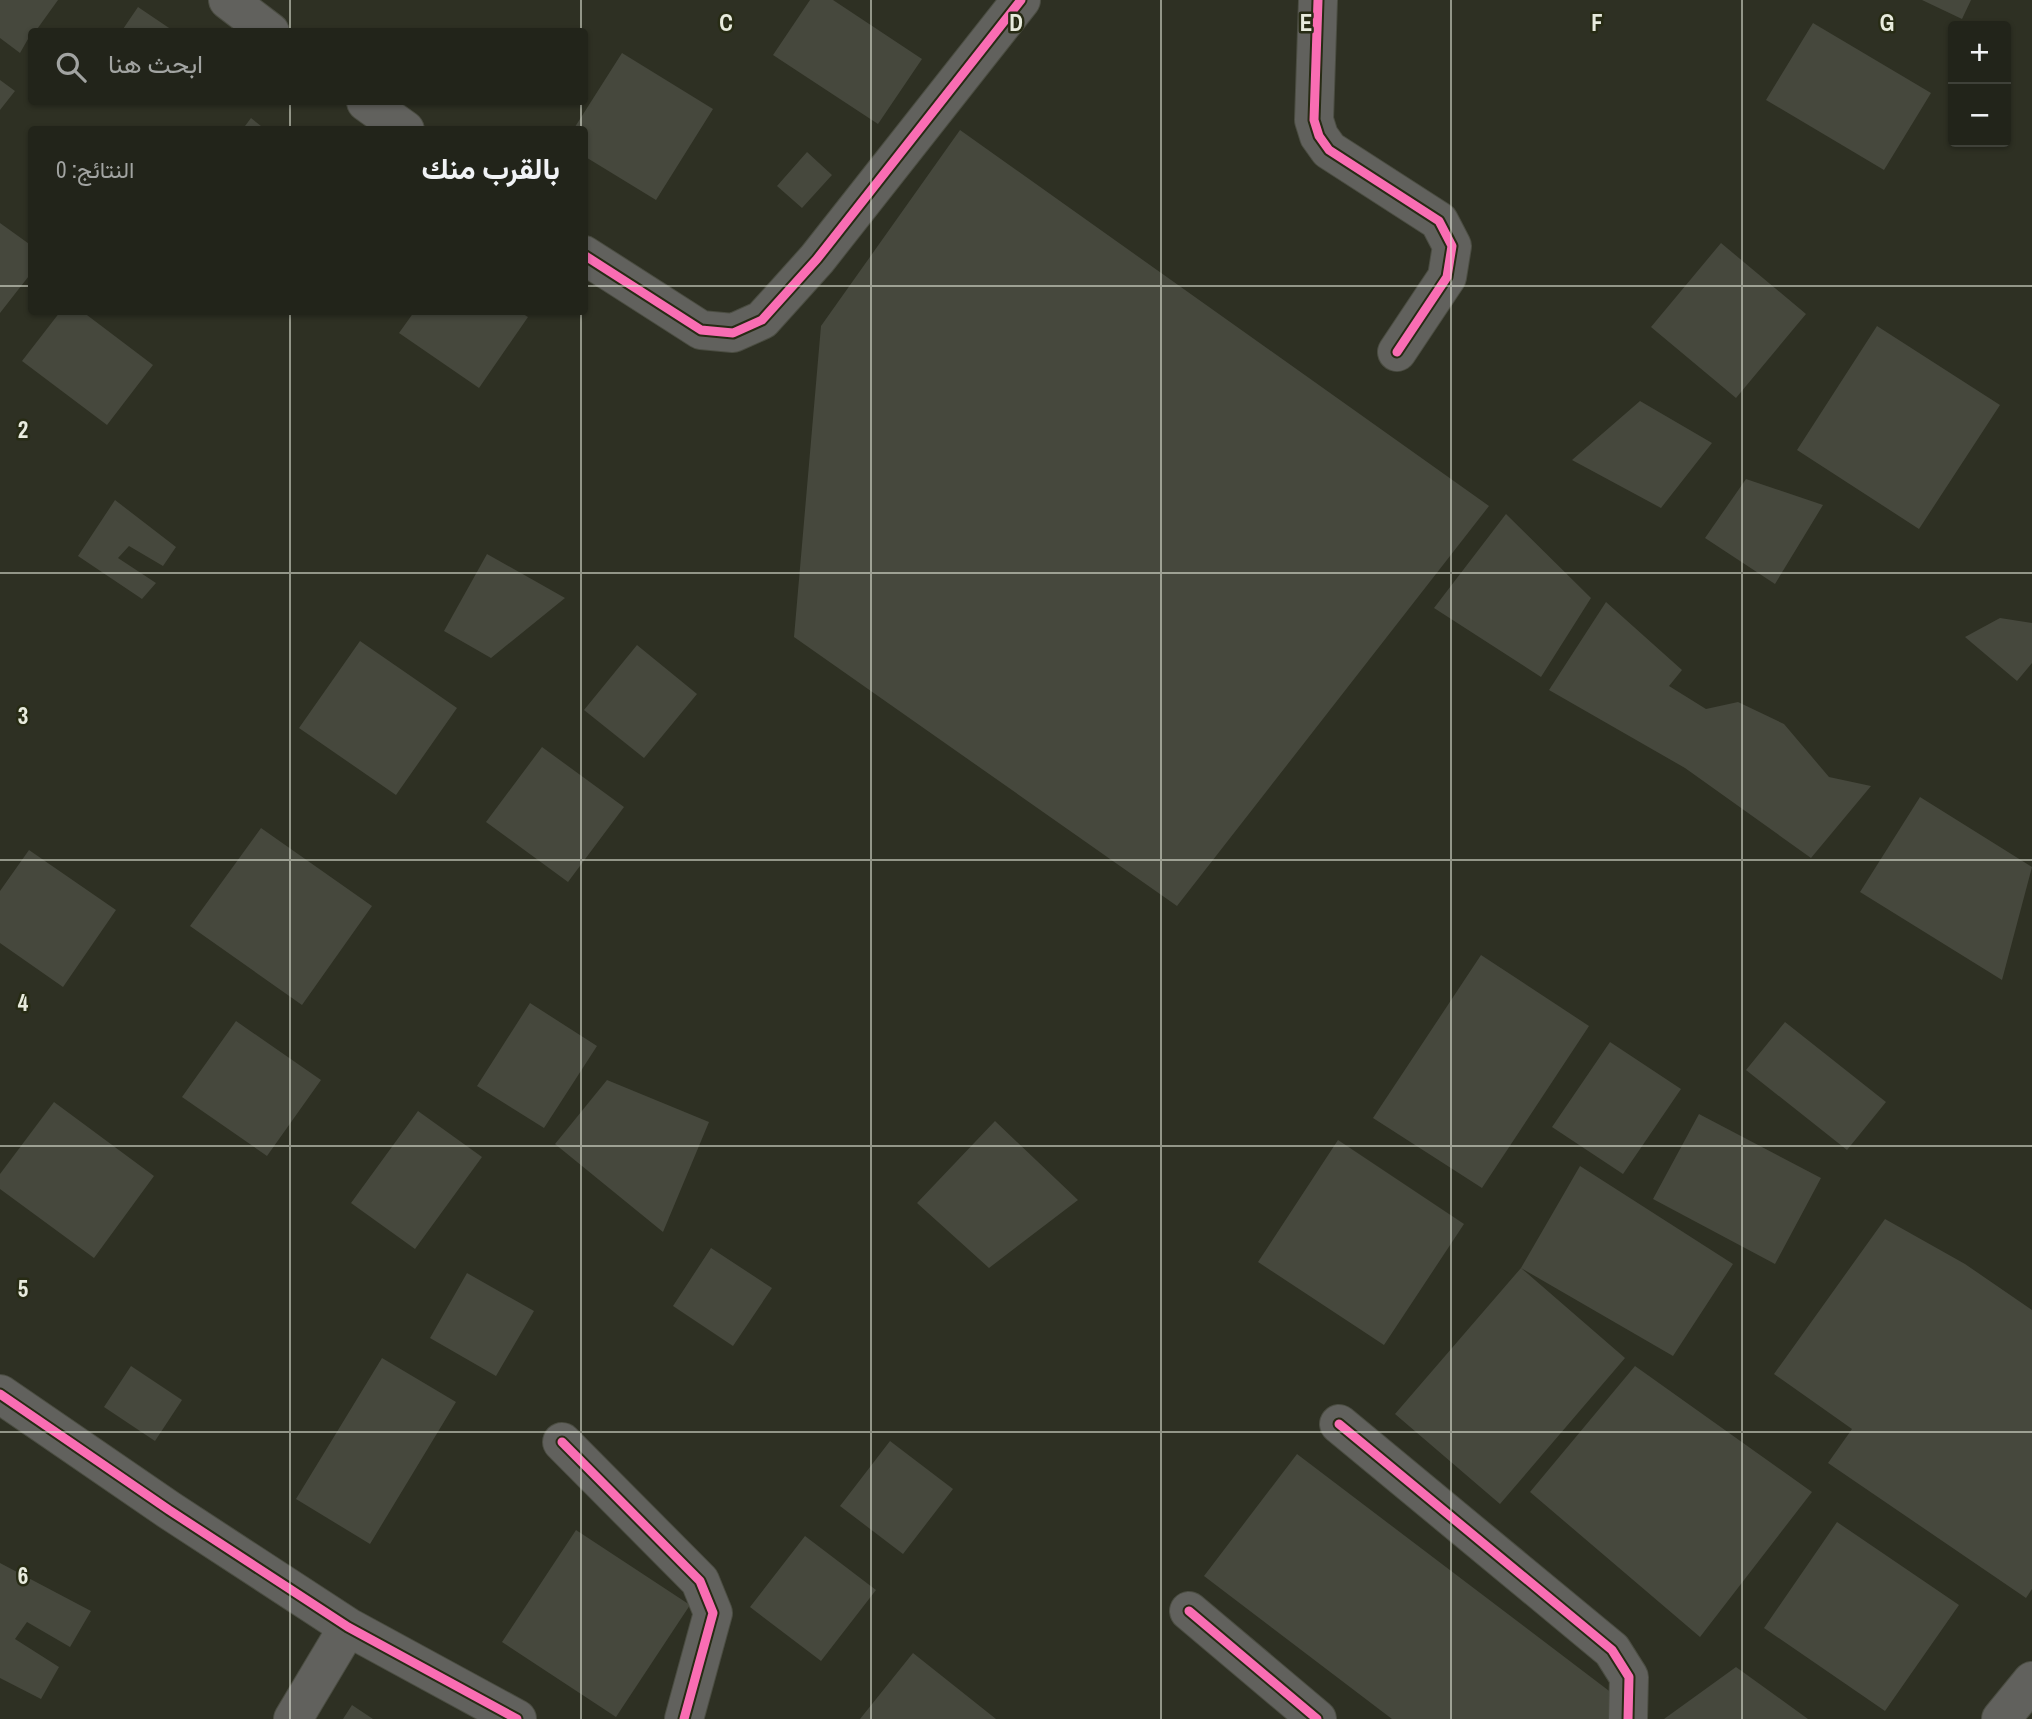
<!DOCTYPE html>
<html lang="ar">
<meta charset="utf-8">
<style>
:root{--surface:#22241a;--page:#2e3027;--text:#f1f3f6;--muted:#a2a4a2;--line:#3f4139}
body{margin:0;font-family:"Archivo Narrow",Vazirmatn,sans-serif;background:var(--page);color:var(--text);direction:rtl}
.controls{position:absolute;right:21px;top:21px;display:grid;overflow:hidden;border-radius:7px;box-shadow:0 2px 5px #0004}
.controls button{width:63px;height:63px;display:grid;place-items:center;padding:0;border:0;border-bottom:2px solid var(--line);background:var(--surface);color:var(--text);font:35px sans-serif}
.list{margin:0;padding:0;list-style:none}
h2{display:flex;justify-content:space-between;align-items:center;height:91px;margin:0;padding:0 28px;font-size:30px}
h2 small{font-size:23px;font-weight:400;color:var(--muted)}
.icon{flex:none;width:38px;height:38px;fill:none;stroke:currentColor;stroke-width:2;stroke-linecap:round;stroke-linejoin:round}
.map{position:relative;flex:none;width:2032px;height:1719px;overflow:hidden;direction:ltr}
.search{position:absolute;background:var(--surface);box-shadow:0 2px 5px #0004;left:28px;top:28px;width:560px;height:77px;display:flex;align-items:center;gap:18px;box-sizing:border-box;padding:0 24px;border-radius:7px;color:var(--muted);font-size:26px}
.panel{position:absolute;background:var(--surface);box-shadow:0 2px 5px #0004;left:28px;top:126px;width:560px;height:189px;border-radius:7px;direction:rtl}
.map>svg:first-child{display:block}
.building{fill:#46483d}
.lines{fill:none;stroke-linecap:round;stroke-linejoin:round}
.minor-casing{stroke:#4b4d42;stroke-width:40}
.minor{stroke:#61615d;stroke-width:38}
.cycleway-casing{stroke:#272b14;stroke-width:13}
.cycleway{stroke:#f96db3;stroke-width:9}
.grid{fill:none;stroke:#e8ebdd;stroke-width:2;stroke-opacity:0.55}
.grid-label{font-size:23px;text-anchor:middle;font-weight:bold;fill:#e8ebdd;stroke:#272b14;stroke-width:5;stroke-linejoin:round;paint-order:stroke}
</style>
<div class="map">
<svg width="2032" height="1719" viewBox="0 0 2032 1719">
<rect width="100%" height="100%" fill="#2e3023"/>
<path class="building" d="M0,0H58L35,32H32L20,53L0,38Z
M810,0H833L922,59L878,124L773,55Z
M1922,0H1971L1962,19Z
M138,7L175,32H121Z
M1813,23L1931,93L1884,170L1766,100Z
M622,53L713,109L656,200L584,156V130H573Z
M0,80L15,91L0,110Z
M251,118L266,130H242Z
M960,130L1489,506L1177,906L794,637L821,326Z
M807,152L832,175L802,208L777,186Z
M0,223L32,246V272L0,313Z
M1721,243L1806,314L1736,398L1651,327Z
M60,312H83L153,365L107,425L22,361Z
M414,312H520L528,317L479,388L399,333Z
M1877,326L2000,405L1919,529L1797,450Z
M1640,401L1712,443L1661,508L1572,460Z
M1746,479L1823,505L1775,584L1705,538Z
M115,500L176,547L163,566L129,546L118,558L156,583L142,599L78,556Z
M1506,514L1591,598L1541,677L1434,608Z
M487,554L565,598L491,658L444,631Z
M1606,602L1682,670L1669,686L1706,709L1738,702L1784,724L1829,777L1871,786L1811,858L1685,768L1549,690Z
M2000,618L2032,623V663L2017,681L1965,637Z
M360,641L457,708L396,795L299,728Z
M637,645L697,694L644,758L584,710Z
M542,747L624,807L568,882L486,822Z
M1920,797L2032,867L2002,980L1860,892Z
M261,828L372,906L302,1005L190,926Z
M29,850L116,910L63,987L0,943V891Z
M1481,955L1589,1026L1482,1188L1373,1118Z
M530,1003L597,1046L544,1128L477,1086Z
M236,1021L321,1080L267,1156L182,1097Z
M1785,1022L1886,1102L1847,1150L1746,1070Z
M1610,1042L1681,1089L1623,1174L1552,1127Z
M607,1080L709,1122L663,1232L555,1144Z
M54,1102L154,1176L94,1258L0,1189V1174Z
M418,1111L482,1157L415,1249L351,1203Z
M1699,1114L1821,1178L1775,1264L1653,1199Z
M995,1121L1078,1200L989,1268L917,1203Z
M1338,1140L1464,1224L1384,1345L1258,1262Z
M1580,1166L1733,1264L1673,1356L1521,1268Z
M1885,1219L1965,1264L2032,1310V1589L2026,1598L1828,1463L1852,1429L1774,1374Z
M711,1248L772,1288L733,1346L673,1306Z
M1521,1268L1625,1358L1500,1504L1395,1414Z
M467,1273L534,1311L496,1376L430,1338Z
M382,1358L456,1402L370,1544L296,1499Z
M131,1366L182,1400L155,1441L104,1407Z
M1635,1366L1812,1492L1700,1637L1530,1492Z
M890,1441L953,1489L903,1554L840,1506Z
M1297,1454L1625,1703L1613,1719H1392L1204,1576Z
M1837,1522L1959,1605L1885,1711L1764,1628Z
M576,1530L690,1605L616,1717L502,1642Z
M805,1536L876,1590L821,1661L750,1607Z
M0,1563L91,1611L70,1647L27,1622L15,1639L59,1667L41,1699L0,1678Z
M913,1653L996,1719H860Z
M1736,1667L1808,1719H1664Z
M352,1705L373,1719H343Z"/>
<g class="lines">
<g class="minor-casing">
<path id="minor" d="M228,0L270,32
M1318,0L1314,120L1319,136L1329,150L1439,221L1452,246L1447,277L1397,352
M366,102L405,130
M584,255L701,330L733,333L762,320L817,259L1021,0
M0,1394L169,1510L348,1627L517,1719
M1339,1424L1612,1650L1629,1677L1628,1719
M562,1442L700,1581L713,1613L684,1719
M1189,1611L1317,1719
M293,1719L348,1627
M2001,1719L2032,1681"/>
</g>
<use href="#minor" class="minor"/>
<g class="cycleway-casing">
<path id="cycleway" d="M1318,0L1314,120L1319,136L1329,150L1439,221L1452,246L1447,277L1397,352
M584,255L701,330L733,333L762,320L817,259L1021,0
M0,1394L169,1510L348,1627L517,1719
M1339,1424L1612,1650L1629,1677L1628,1719
M562,1442L700,1581L713,1613L684,1719
M1189,1611L1317,1719"/>
</g>
<use href="#cycleway" class="cycleway"/>
</g>
<path class="grid" d="M290,0V32M581,0V32M871,0V1719M1161,0V1719M1451,0V1719M1742,0V1719M290,102V130M581,102V130M0,286H32M584,286H2032M290,312V1719M581,312V1719M0,573H2032M0,860H2032M0,1146H2032M0,1432H2032"/>
<g class="grid-label">
<text x="726" y="31">C</text>
<text x="1016" y="31">D</text>
<text x="1306" y="31">E</text>
<text x="1597" y="31">F</text>
<text x="1887" y="31">G</text>
<text x="23" y="438">2</text>
<text x="23" y="724">3</text>
<text x="23" y="1011">4</text>
<text x="23" y="1297">5</text>
<text x="23" y="1584">6</text>
</g>
</svg>
<div class="controls">
<button>+</button>
<button>−</button>
</div>
<div class="search"><svg class="icon" aria-label="search" viewBox="0 0 24 24"><circle cx="10" cy="10" r="6"/><path d="M15 15l6 6"/></svg>ابحث هنا</div>
<section class="panel">
<h2>بالقرب منك<small>النتائج: 0</small></h2>
<ul class="list">
</ul>
</section>
</div>
